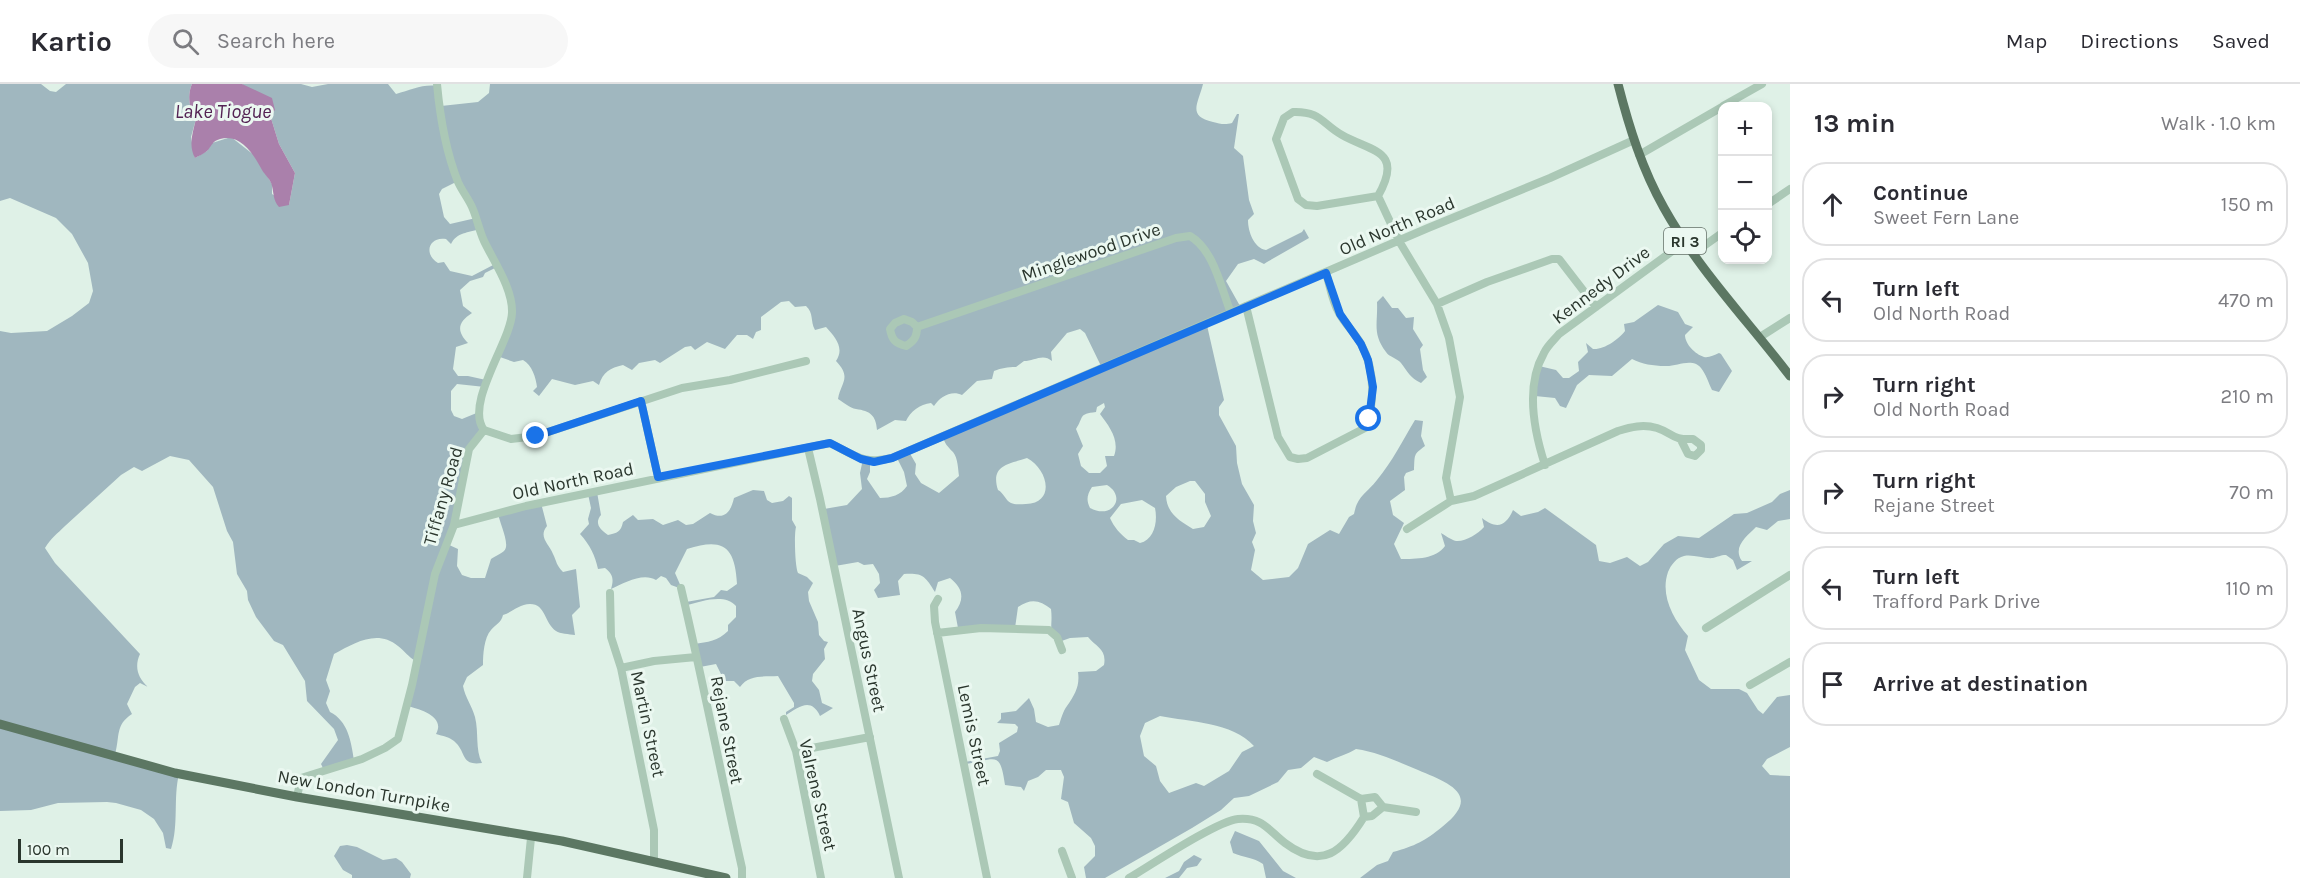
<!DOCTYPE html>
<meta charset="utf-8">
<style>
:root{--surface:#fff;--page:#f7f7f7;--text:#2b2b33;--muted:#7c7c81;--line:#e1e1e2}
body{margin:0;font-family:Karla,sans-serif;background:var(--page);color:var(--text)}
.controls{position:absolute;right:18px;top:18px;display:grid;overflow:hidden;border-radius:12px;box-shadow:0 3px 9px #0003}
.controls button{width:54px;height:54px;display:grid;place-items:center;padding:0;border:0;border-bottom:2px solid var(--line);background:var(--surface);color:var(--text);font:30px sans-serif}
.scale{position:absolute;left:18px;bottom:15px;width:105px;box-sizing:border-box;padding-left:6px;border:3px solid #2a362d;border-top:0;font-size:16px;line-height:21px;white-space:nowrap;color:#2a362d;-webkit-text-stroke:4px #ebf8f1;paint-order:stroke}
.stop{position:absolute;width:18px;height:18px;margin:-14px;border:4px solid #1a73e8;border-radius:50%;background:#fff}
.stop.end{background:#1a73e8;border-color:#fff;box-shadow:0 2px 6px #0008}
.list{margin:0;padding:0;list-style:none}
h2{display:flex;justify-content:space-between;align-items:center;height:78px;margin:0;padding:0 24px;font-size:26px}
h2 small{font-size:20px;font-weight:400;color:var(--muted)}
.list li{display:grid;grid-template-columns:39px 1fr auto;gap:18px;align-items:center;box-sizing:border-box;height:84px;margin:0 12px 12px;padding:0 12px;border:2px solid var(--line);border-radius:24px}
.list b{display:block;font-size:22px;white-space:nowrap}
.list p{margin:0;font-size:20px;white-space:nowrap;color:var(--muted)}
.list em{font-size:20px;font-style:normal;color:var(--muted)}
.icon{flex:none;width:33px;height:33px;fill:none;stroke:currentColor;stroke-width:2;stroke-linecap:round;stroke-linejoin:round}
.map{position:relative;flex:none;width:1790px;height:794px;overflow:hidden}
header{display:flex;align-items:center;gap:36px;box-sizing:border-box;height:84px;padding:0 30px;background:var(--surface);border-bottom:2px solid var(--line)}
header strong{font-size:28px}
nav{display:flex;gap:33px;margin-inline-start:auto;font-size:21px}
.search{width:420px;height:54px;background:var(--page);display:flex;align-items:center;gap:15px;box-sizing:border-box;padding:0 21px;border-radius:33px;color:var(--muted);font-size:22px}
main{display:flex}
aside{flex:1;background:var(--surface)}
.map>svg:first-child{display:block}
.green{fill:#a0b7bf;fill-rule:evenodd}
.water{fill:#aa80ab}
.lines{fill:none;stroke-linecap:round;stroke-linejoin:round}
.minor{stroke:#abc8b6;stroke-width:8}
.major{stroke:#5c7763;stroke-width:9}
.route{stroke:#1a73e8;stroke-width:8}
.labels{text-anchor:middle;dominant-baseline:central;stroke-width:6;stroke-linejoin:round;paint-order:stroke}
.shield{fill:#ebf8f1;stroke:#647068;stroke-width:1.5}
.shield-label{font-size:16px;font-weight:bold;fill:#2a362d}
.street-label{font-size:18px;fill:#2a362d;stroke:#ebf8f1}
.water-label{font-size:20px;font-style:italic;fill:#542354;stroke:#ebf8f1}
</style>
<header>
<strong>Kartio</strong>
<div class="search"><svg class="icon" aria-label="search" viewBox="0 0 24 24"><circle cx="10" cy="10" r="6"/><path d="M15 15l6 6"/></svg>Search here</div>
<nav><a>Map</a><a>Directions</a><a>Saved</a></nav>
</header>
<main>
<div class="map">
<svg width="1790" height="794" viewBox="0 0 1790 794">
<rect width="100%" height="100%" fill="#dff1e7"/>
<path class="green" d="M0,0H41L50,7L56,8L66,0H192C187,11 189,25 196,35L191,53L195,74L207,67L212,59L231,53L254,71L272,100V110L289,121L295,89L279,60L270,31L242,0H301L312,3L328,0H388L396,10C411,6 422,0 438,2L441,22L478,18L489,9L490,0H1203C1198,20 1187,32 1213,38C1220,40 1225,41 1232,39L1237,30H1239L1234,64L1243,72L1249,116L1254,130L1248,136C1248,148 1254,164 1266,166L1302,148L1304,145L1309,154L1267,178L1264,180L1254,175L1238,180L1226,197L1240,222L1206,237L1224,316L1219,323V331L1236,362L1237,379L1242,400L1254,421L1253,437L1256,449L1252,458L1255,466L1251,486L1263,496L1289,493L1298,484L1308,460L1330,446L1339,450L1349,433L1354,430C1358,411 1366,410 1377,396C1392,378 1403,356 1415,336L1423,337L1421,352L1425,362C1413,371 1415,370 1414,386L1406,389L1404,393L1405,406L1390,417L1393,431L1404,439L1394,460L1401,475C1416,475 1436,475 1445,462L1441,449C1445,451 1451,456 1456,457C1465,458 1478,450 1484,443L1482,434C1497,446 1506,442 1513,426L1521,432L1538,428L1545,424L1596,461L1599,477L1610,479L1627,473L1640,482L1648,478L1664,460L1678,452L1699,454L1734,430L1747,429L1772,418L1780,410L1790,406V435L1778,437L1767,446L1756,443C1747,452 1732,463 1742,477H1752L1737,486L1733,476L1726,471C1720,471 1718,473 1713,474C1704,475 1693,470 1684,472C1676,474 1671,481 1668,488C1660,511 1673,535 1688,552L1685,566L1699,596L1711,605H1739L1747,609L1758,626L1763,630L1777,613L1790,611V663L1767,675L1762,682L1770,691L1790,692V794H1360L1377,781L1388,777L1393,768C1415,762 1425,757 1442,743C1483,711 1449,699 1418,686C1398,678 1378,668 1356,665C1348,670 1337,673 1327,678L1314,673L1301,684L1288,686L1278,698L1249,712L1234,714L1221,726L1192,744L1105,794H1086L1084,783L1095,772V762L1091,754L1074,739L1068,718L1061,715L1064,693L1061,686H1046L1038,693L1028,697L1024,707L1021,703L1005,701C1000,666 996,675 966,680L965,678L998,672L1000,667L999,659L1017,648L1018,643L1015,640L997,639L1001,635V629L1016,627L1029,614L1034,625L1036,638L1048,643L1059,641C1061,635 1063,627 1067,622C1075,610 1080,602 1078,588L1096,587L1104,581C1107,565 1096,563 1088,553L1070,554L1056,559C1048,542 1053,542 1051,525C1040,516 1031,514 1018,523L1015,544H958L955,528C965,515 963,504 950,494L938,498L935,508C925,492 923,489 904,490L898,497L900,511L878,514L874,506L880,499L879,490L873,480L864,481L858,478L835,482L824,425L847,421L862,405L860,389L863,375L870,378V388L867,395L880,414C891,414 901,411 907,402L904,388L896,372L908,366L916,380L915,390L921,399L939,409L959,392C958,385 958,374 953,368C947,362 945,360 942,351L1101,282L1085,249L1080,245L1067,249L1051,268L1052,277C1043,269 1034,277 1024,277L1016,283C1007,283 1002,284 994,287L992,295L977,297L962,311C951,306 940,313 934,322L931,319C920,320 910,328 906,337L895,336L877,346C876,331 870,327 856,325C850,324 843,318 838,315C841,298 852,294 836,277C845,264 835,253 826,243L815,246C810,237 814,229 806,222L795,223L789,217L781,218L761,233V246L756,248L753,255L747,251H737L725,265L707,258L695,266L691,262L685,263L660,279L655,276L639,279L632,286L623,281C610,284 603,288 599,301L593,297L575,301L552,295L539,312L533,307L537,303C536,294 532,281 523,276L514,278L497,272L513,229L497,183L485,189L483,193L470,197L460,206L463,222L472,229C458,238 456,247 468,259L456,263L453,285L458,292H468L486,296L485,303L457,300L451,307V326L454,332L462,335L479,328L484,346L469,365L447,460L458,465L457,482L462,491L471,494H485L491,475C495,472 501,470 504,467C511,461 499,438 498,429L541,419L547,442C538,453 549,460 553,470C557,478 556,481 563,488L576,485L580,523L572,531L575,551C569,550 560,550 556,547C544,539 546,520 530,520C519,520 513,528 503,531C501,539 496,540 491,546C484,554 483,570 483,581L467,593L463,602C465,613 472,622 475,633C479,649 475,665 482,679C460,682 467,668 454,657C449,653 443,652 436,650C446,632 419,625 407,622L416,577C408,573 405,567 398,562C377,545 355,559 334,570L326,596L330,607L326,619L330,628C348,637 351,657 354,676L324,686L321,680L338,656L334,645L307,617L305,597L283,561L274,557L256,533L248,516L247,507L237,490L233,458L227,447L213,403L189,376L170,372L142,387L134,383L121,391L65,442C57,450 51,454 45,464L55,479L140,570C134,583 138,594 148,603L140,599L135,603L127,620L132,630C115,641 120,652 115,670L179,690C173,714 179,741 171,765L166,764L163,749L154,735L141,726L116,719L107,718L58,719L31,726L0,727V247L11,249L47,247L72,232L89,219L93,207L88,179L72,150L56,134L10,114L0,117ZM458,97L476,134L450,140L444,133L439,110L442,105ZM480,145L497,179L472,192L450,187L444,178L438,179C423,170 429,152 446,155L451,160C457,148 468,149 480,145ZM1104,319L1105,323L1100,330C1109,342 1120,356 1114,372H1105L1107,382L1100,389H1089L1081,382L1078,370L1083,362L1076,345C1084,333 1078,330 1096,328L1097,323ZM1027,374C1048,385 1056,419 1026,420C1021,420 1015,421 1011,419C1005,416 1004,409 998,406C990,381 1009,380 1027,374ZM1190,397H1195L1205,410V418L1211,432L1204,443L1193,445C1180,437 1167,430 1166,412L1176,403ZM1107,401C1127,413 1112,436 1090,424C1086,416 1087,411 1092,403ZM1142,416L1155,424C1158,438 1154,456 1140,459L1134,456H1128C1120,450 1114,443 1110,434L1121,420ZM1160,632C1190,638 1232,638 1254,662L1242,668L1229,687L1204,702L1196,699L1169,709L1160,697L1156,682L1144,672L1140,652L1145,639Z
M1383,212L1392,224H1398L1406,234L1414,233L1413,245L1423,261L1420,265L1423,286L1427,293L1421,299C1410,294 1408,288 1401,279C1397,274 1389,273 1386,268C1372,249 1378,240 1377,218Z
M1658,221L1678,228L1685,240L1693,243L1685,251C1685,260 1695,270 1704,273C1709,274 1714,271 1719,269L1721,270L1732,287L1719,308L1712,306C1709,300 1706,290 1701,284C1692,273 1676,283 1665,282C1653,282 1642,280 1632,275L1612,292L1589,291L1577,301L1566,324L1560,322L1555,314L1535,312L1539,282L1556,286L1563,294H1569L1579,287L1578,278L1588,268L1586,259L1593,265C1604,266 1619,255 1625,247L1624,240L1634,238Z
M753,406L764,407L767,416L772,419L783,417L789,412L792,414V436L796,443C794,450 795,483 798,489L807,493L813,499L808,508L809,517L818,538L819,551L824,557L828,558L824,565L825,575L813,590L812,597L819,606L822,619L833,624L820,632C811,613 799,623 786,631V628L794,623V619L778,592C765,593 749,590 740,603L734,597H721V590L716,580L700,583L694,560C708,558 718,557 728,547V541L736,533V522C725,509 702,517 687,521L686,518L714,513L721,506L727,507L737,500C735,461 722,454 687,465L675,489L682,505L671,501L666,494L661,492L656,496C643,488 624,499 611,505C614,495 613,490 605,484L598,485C595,471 590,461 580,450L589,440L588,435L591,424L588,410L597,408L601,431C594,439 600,446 608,451C617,449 621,448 623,438L633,431L638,436L653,435L663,441L678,436L686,441L693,440L710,429C725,437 731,427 734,414Z
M1235,747L1259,757L1283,787L1296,794H1266L1263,780C1253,773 1244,774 1233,769L1230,758Z
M347,761L357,763L383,776L396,774L402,778L411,790L410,794H352V791L343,786L334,772L340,762Z
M1194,771L1202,775L1197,782L1187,784L1179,794H1165L1179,787L1184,778Z"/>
<path class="water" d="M192,0H242L272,14L275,26L270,31L279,60L295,89L289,121L279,123C273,116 274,110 272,102C271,96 265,91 262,86C254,71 241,49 220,55C212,57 212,62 207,67C204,70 198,72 195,74C188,61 193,48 196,35C189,25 187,11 192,0Z"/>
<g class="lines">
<path class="minor" d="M437,0C440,33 446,68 458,98C462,107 468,114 472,123C477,134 479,146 484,157C494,178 513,205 512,229C511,257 464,320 484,346
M1723,22L1762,0
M1293,28C1321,27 1322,40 1342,51C1372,68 1404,66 1378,112L1317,122L1306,121L1298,115L1276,55L1284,34Z
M1639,71L1722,23
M1378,112L1399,157L1437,220L1449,254L1460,313L1446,394L1451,417
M1768,120L1790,105
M1694,169L1722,149
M1437,220L1487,198L1552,175H1559L1596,223
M1246,222L1278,353L1290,373L1298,375L1307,374L1367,343C1374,316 1375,285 1361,260C1355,249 1345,240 1339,229C1332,217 1330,202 1326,189
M917,243L912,238L904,235L895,239L890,245C892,256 895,259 906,262C914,257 917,253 917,243L1176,154L1190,152C1214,166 1221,204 1231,229
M1760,253L1790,234
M641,317L658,393
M484,346L511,355L536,352L682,304L730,296L806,277
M808,364L820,415L899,794
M1545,381C1534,347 1525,302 1544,269C1547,262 1554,256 1559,250L1686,157
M454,441L526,422L830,359C854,371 864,381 892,374L1428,144L1550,94L1634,56
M1407,445L1451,417L1474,412L1618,347C1631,343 1643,340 1657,344C1675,350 1671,356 1693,355L1701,361V366L1695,372L1688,370L1681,356
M681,504C703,597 721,691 742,784V794
M610,509L611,553L621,584L654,746V777
M938,515L934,522L935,538L987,794
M1706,544L1790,491
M937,549L981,544L1049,546L1057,553L1062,566
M621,584L654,577L696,573
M1750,601L1790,578
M784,635L796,667L821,794
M796,667L870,653
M1317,690L1361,715L1375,713L1383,723L1372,732L1364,733L1361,715
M297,713L301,694L362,675L385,664L398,655L412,601L435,490L454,441L469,365L484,346
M1383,723L1416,728
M1062,767L1072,794
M527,794L531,754
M1129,794C1151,781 1217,737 1238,735C1263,733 1268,746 1285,759C1322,787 1343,767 1364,733"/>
<path class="major" d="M1618,0C1629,43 1642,85 1664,124C1698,185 1748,237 1790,292
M0,640L175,689L297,713L562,757L726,794"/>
</g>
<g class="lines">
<path class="route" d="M536,352L641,317L658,393L830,359L861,375L874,378L892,374L1326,189L1340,230L1361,260L1368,276L1373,303L1369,335"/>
</g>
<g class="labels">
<rect class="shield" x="1664" y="144" width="42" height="26" rx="4.5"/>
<g class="shield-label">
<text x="1685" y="157">RI 3</text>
</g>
<g class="street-label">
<text transform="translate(1397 142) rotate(-23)">Old North Road</text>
<text transform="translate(1091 168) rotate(-19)">Minglewood Drive</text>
<text transform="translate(1601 201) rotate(-37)">Kennedy Drive</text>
<text transform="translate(573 397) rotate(-12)">Old North Road</text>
<text transform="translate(443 412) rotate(-74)">Tiffany Road</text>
<text transform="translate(869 576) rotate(78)">Angus Street</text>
<text transform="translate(648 640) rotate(78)">Martin Street</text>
<text transform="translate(727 646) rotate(79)">Rejane Street</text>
<text transform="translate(974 651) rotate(78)">Lemis Street</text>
<text transform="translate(364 707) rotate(10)">New London Turnpike</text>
<text transform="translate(818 711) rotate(77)">Valrene Street</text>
</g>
<g class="water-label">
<text x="223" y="27">Lake Tiogue</text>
</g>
</g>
</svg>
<div class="controls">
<button>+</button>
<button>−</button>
<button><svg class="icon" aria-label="locate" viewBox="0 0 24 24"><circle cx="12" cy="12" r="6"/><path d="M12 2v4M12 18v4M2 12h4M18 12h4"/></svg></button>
</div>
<div class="scale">100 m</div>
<div class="stop" style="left:1369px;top:335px"></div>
<div class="stop end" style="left:536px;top:352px"></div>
</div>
<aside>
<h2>13 min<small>Walk · 1.0 km</small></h2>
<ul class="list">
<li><svg class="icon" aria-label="ahead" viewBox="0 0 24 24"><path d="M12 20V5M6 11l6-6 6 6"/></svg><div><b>Continue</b><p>Sweet Fern Lane</p></div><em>150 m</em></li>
<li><svg class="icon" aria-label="left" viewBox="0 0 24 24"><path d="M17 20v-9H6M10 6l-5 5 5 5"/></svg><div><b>Turn left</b><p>Old North Road</p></div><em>470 m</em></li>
<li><svg class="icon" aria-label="right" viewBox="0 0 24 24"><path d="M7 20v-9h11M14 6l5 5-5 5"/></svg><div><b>Turn right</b><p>Old North Road</p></div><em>210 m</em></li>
<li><svg class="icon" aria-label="right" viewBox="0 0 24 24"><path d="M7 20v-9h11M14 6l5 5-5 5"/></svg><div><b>Turn right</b><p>Rejane Street</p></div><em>70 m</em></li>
<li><svg class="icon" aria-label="left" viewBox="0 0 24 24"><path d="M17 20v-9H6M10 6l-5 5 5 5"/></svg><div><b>Turn left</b><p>Trafford Park Drive</p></div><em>110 m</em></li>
<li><svg class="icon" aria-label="arrive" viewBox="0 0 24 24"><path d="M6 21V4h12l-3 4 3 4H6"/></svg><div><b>Arrive at destination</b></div></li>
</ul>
</aside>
</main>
